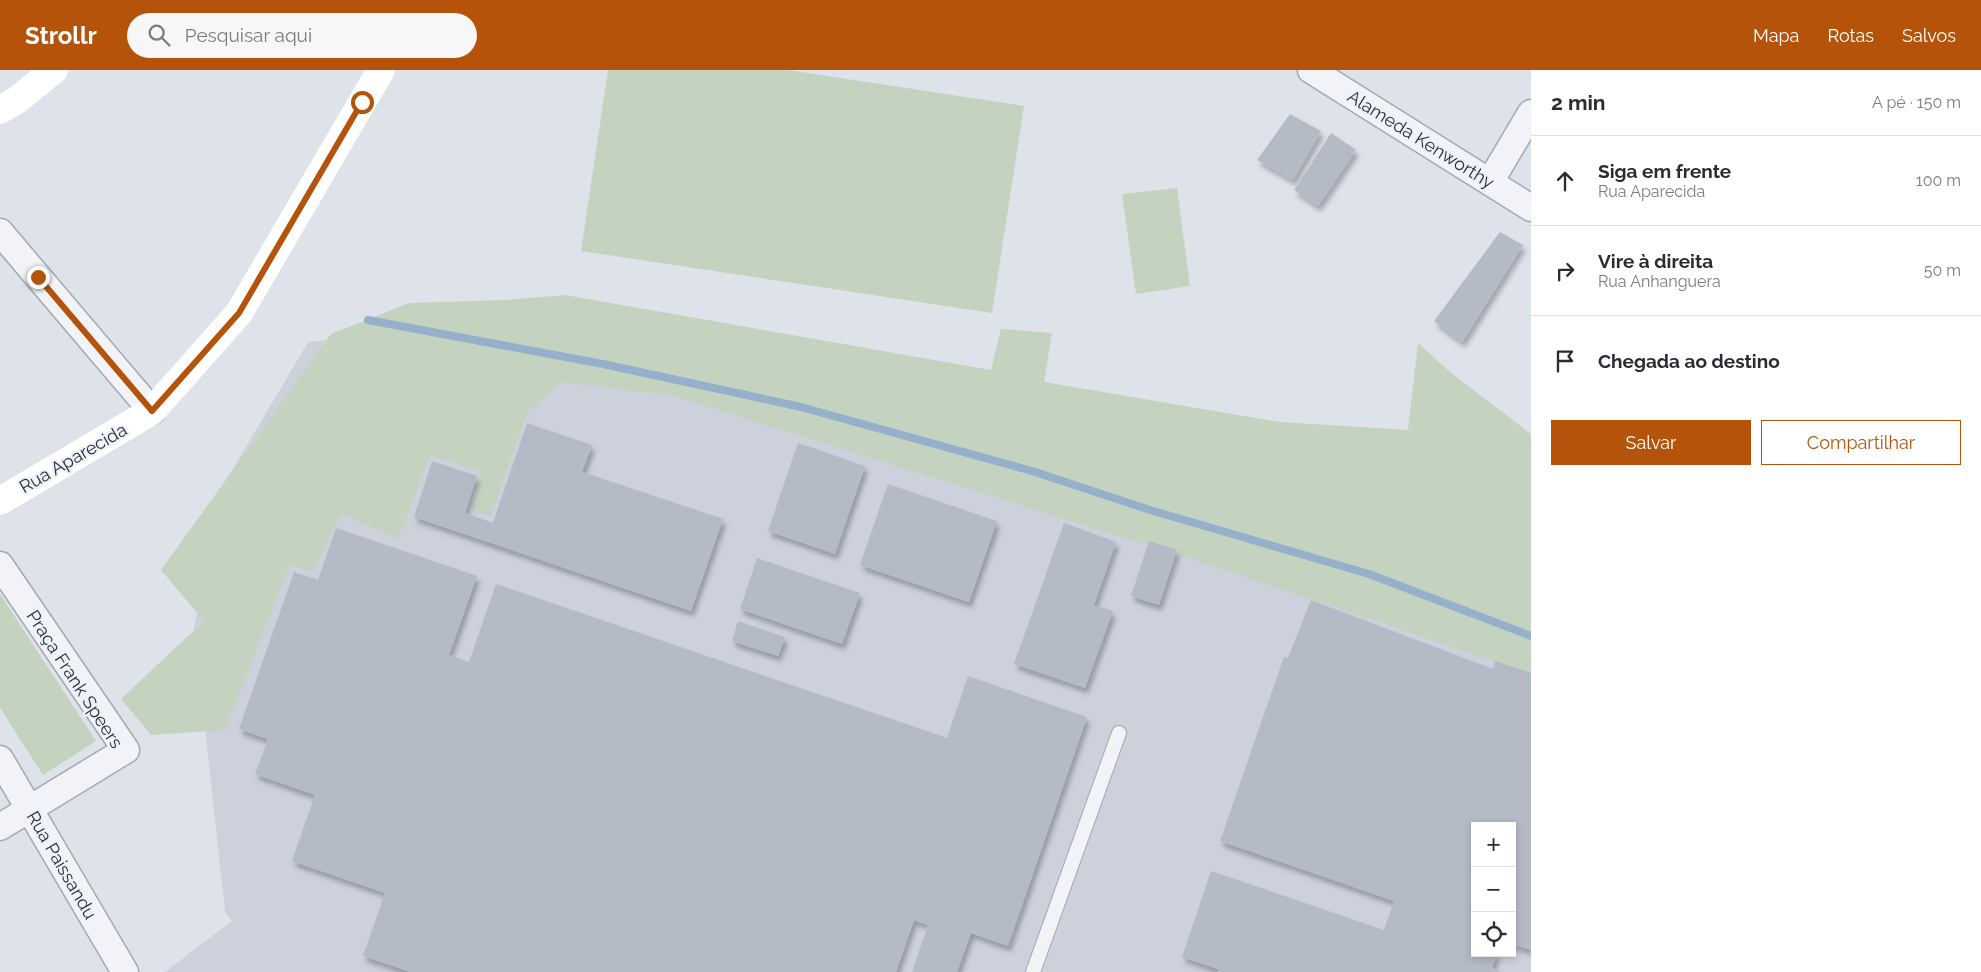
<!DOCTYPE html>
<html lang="pt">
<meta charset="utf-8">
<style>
:root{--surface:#fff;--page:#f7f7f7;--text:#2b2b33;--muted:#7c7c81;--line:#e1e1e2;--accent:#b45309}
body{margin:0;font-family:Raleway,sans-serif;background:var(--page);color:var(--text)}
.controls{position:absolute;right:15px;bottom:15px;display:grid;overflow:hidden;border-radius:0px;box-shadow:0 2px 8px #0003}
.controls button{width:45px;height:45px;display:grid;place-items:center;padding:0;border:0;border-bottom:1px solid var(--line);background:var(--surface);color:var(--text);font:25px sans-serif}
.stop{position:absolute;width:15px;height:15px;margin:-11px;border:4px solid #b45309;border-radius:50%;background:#fff}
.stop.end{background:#b45309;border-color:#fff;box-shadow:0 1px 5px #0008}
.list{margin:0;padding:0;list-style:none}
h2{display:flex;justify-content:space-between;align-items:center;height:65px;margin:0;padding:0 20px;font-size:21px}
h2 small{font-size:16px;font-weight:400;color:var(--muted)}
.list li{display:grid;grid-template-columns:32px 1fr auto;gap:15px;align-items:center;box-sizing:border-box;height:90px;padding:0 20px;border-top:1px solid var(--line)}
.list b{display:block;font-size:19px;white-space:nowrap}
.list p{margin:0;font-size:16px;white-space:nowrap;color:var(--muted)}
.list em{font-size:16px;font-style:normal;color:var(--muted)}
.actions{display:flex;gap:10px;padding:15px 20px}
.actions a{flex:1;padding:11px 0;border:1px solid var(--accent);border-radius:0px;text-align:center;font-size:18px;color:var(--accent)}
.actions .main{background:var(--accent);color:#fff}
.icon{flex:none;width:28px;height:28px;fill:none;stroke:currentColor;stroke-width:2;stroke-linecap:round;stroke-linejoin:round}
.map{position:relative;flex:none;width:1531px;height:902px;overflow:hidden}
header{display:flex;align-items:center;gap:30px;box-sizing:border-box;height:70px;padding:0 25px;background:var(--accent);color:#fff}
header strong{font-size:24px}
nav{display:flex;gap:28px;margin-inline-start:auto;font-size:18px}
.search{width:350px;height:45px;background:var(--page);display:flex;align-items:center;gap:12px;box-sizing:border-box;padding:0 18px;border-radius:28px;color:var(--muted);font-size:19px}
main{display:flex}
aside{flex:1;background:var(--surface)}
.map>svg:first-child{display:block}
.built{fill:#ccd1db;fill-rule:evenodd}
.green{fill:#c4d3bf}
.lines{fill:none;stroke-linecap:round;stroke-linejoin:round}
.stream{stroke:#96b0cc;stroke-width:8}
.building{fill:#b5bbc6;filter:url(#shadow)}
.service-casing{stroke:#a3a9b3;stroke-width:16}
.minor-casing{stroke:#a3a9b3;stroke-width:29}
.service{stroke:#f1f3f7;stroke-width:14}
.minor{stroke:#f1f3f7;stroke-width:26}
.secondary{stroke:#fff;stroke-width:28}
.route{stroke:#b45309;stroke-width:6}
.labels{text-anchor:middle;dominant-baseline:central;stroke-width:4.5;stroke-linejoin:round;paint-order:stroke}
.street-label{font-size:18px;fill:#263041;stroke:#eef1f6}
</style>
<header>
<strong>Strollr</strong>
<div class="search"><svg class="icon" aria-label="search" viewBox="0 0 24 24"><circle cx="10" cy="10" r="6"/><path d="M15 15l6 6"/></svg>Pesquisar aqui</div>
<nav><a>Mapa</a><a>Rotas</a><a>Salvos</a></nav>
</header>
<main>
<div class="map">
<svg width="1531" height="902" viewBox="0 0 1531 902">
<defs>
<filter id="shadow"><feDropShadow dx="3" dy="5.5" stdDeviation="2.5" flood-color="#0004"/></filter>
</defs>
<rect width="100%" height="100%" fill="#dee2e9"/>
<path class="built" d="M525,251L1531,511V902H165L232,851L225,841L194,557L227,409L308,272ZM1475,756H1512V883H1475Z"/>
<path class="green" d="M608,0H788L1024,36L992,243L581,181Z
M1177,118L1190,216L1136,224L1122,124Z
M565,225L991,300L1001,259L1052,263L1044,312L1280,352L1408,360L1418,273L1450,302L1531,364V604L1217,497L674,326L561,312L527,343L491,446L472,441L481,401L430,386L398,469L341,443L313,502L290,494L225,660L151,665L121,629L204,551L161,500L331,264L409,233L505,230Z
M0,524L96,671L43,705L0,638Z"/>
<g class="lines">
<path class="stream" d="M368,250L603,294L801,337L1032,401L1150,440L1369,504L1531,566"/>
</g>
<path class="building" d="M1290,44L1321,61L1293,110L1257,90Z
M1331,63L1356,80L1318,136L1294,120Z
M1500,162L1523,175L1462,272L1434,251Z
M527,353L592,375L582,402L723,449L691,541L414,447L432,391L477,406L465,443L493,453Z
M798,373L865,396L835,484L768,461Z
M888,414L997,451L969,532L860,495Z
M1064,453L1116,472L1094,535L1113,541L1085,618L1014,594Z
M336,458L477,506L449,585L469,592L496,514L947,668L968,606L1087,647L1008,876L971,863L957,902H912L928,855L914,850L896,902H411L363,886L385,823L292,791L315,725L255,704L268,669L239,659L294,502L318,510Z
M1149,471L1177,480L1159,535L1131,526Z
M757,488L860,523L842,574L740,539Z
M1311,530L1493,599L1495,591L1531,603V880L1512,874V756H1475V883H1497L1492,898L1501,902H1218V899L1182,887L1211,801L1384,860L1394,831L1220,771L1284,587L1288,588Z
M738,551L785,567L778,586L732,571Z"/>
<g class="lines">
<g class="service-casing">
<path id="service" d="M1033,902L1119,663"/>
</g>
<g class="minor-casing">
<path id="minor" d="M1311,0L1531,138
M1490,112L1531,43
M0,162L152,341
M0,495L126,680L0,757
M0,689L125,902"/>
</g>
<use href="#service" class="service"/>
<use href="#minor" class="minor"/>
<path class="secondary" d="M0,40L17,30L54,0
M0,431L152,341L239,243L381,0"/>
</g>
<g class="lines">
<path class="route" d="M38,207L152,341L239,243L362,32"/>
</g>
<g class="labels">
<g class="street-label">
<text transform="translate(1421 69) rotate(32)">Alameda Kenworthy</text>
<text transform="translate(73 388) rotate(-30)">Rua Aparecida</text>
<text transform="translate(75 609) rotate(57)">Praça Frank Speers</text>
<text transform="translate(62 795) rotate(60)">Rua Paissandu</text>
</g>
</g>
</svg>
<div class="controls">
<button>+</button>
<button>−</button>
<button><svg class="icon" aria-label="locate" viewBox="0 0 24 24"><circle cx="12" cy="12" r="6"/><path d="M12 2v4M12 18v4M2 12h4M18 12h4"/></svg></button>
</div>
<div class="stop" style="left:362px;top:32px"></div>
<div class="stop end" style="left:38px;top:207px"></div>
</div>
<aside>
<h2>2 min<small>A pé · 150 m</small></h2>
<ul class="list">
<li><svg class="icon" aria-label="ahead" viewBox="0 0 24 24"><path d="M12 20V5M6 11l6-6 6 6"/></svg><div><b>Siga em frente</b><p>Rua Aparecida</p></div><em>100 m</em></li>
<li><svg class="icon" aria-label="right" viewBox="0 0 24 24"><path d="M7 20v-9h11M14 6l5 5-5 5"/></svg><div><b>Vire à direita</b><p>Rua Anhanguera</p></div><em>50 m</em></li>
<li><svg class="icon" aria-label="arrive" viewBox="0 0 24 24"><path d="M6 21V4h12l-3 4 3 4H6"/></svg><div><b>Chegada ao destino</b></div></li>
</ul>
<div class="actions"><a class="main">Salvar</a><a>Compartilhar</a></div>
</aside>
</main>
